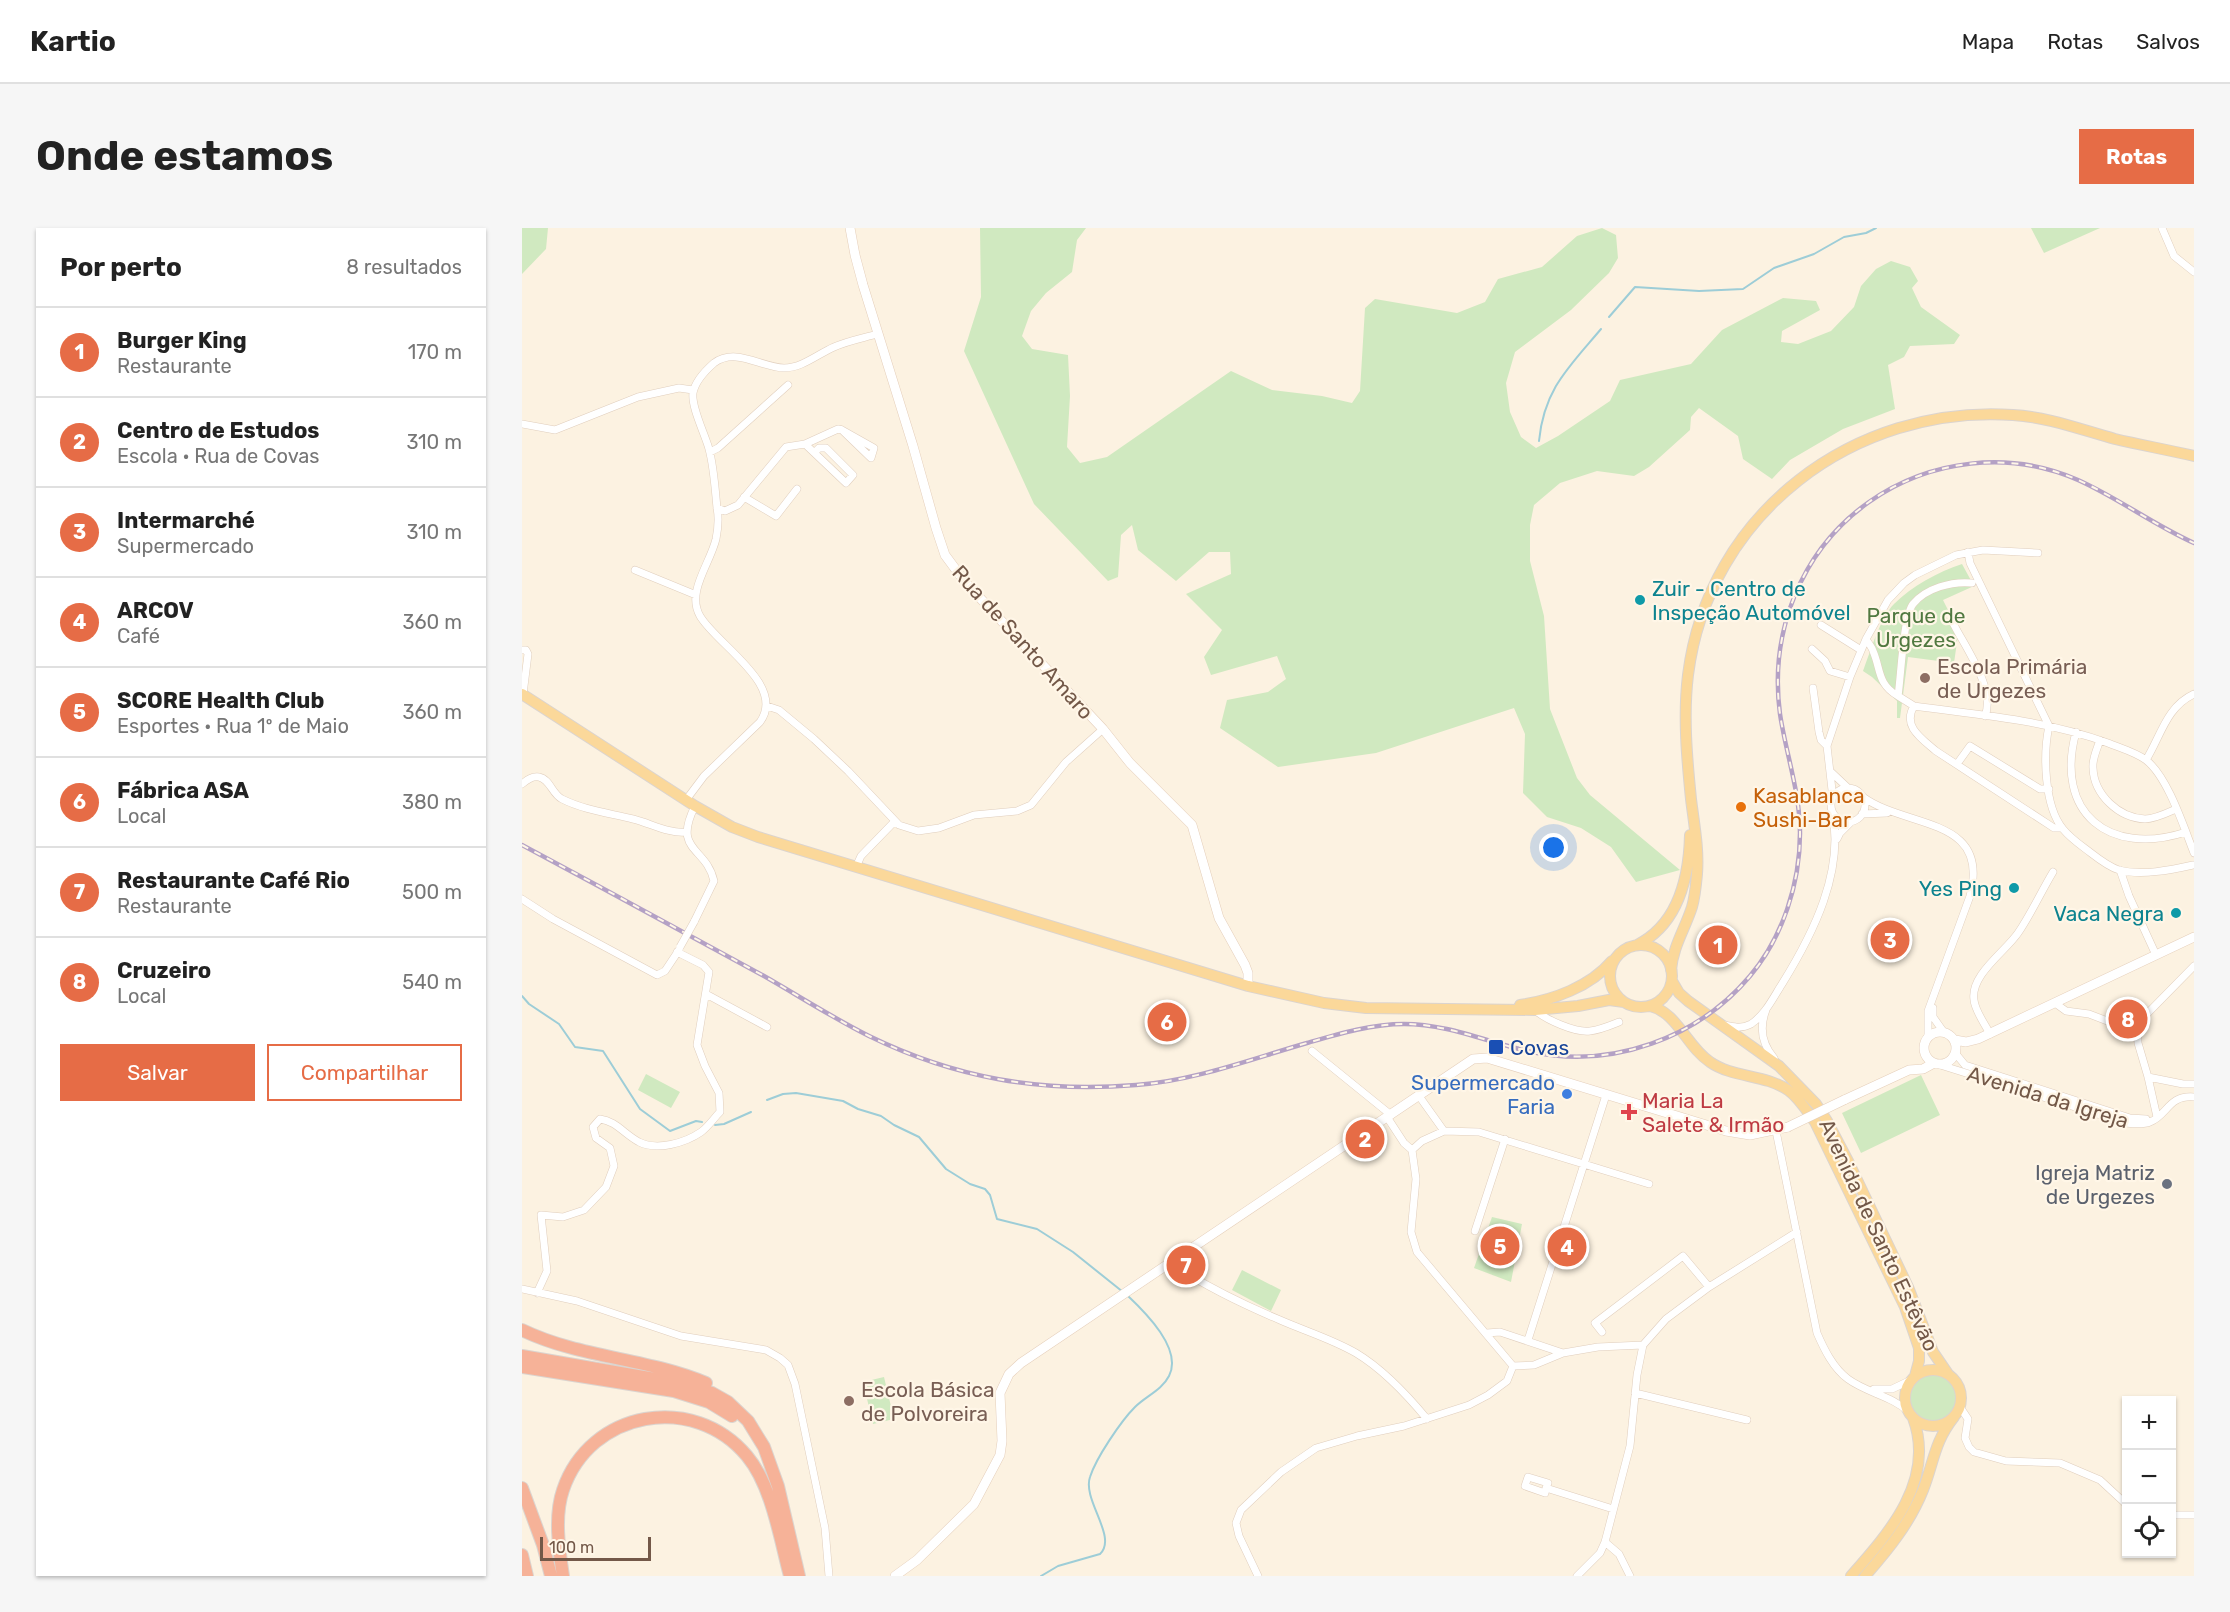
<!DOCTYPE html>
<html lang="pt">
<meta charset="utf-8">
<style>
:root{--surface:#fff;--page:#f6f6f6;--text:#222;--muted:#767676;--line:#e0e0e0;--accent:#e66c46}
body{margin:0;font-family:Rubik,sans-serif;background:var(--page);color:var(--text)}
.controls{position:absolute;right:18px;bottom:18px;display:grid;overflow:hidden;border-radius:0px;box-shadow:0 2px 4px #0004}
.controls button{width:54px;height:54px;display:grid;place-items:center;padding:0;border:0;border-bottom:2px solid var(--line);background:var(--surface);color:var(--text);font:30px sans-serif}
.scale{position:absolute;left:18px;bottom:15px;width:111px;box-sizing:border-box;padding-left:6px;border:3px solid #735848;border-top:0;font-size:16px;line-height:21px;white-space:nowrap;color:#735848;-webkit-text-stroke:4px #fff6e7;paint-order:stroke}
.you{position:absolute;left:1032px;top:620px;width:21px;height:21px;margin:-15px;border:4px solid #fff;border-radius:50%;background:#1a73e8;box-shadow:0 0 0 9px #1a73e833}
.badge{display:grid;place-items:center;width:39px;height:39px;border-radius:50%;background:var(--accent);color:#fff;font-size:20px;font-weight:700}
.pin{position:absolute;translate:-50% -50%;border:3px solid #fff;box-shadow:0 2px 6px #0006}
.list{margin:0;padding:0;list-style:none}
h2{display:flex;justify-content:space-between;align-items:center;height:78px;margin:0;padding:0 24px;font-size:26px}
h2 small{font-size:20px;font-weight:400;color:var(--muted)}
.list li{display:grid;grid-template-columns:39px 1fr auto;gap:18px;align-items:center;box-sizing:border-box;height:90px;padding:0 24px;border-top:2px solid var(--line)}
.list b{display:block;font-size:22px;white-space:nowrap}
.list p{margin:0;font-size:20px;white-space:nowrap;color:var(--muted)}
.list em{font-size:20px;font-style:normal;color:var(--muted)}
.actions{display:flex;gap:12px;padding:18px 24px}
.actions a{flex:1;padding:14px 0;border:2px solid var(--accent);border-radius:0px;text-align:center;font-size:21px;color:var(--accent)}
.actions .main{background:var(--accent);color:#fff}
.icon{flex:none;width:33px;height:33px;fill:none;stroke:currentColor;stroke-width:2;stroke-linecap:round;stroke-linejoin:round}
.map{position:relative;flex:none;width:1672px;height:1348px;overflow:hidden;border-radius:0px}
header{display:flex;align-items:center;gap:36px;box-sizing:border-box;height:84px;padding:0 30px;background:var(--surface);border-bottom:2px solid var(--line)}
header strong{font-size:28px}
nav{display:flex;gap:33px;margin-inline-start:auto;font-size:21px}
.intro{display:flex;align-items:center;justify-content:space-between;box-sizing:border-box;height:144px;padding:0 36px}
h1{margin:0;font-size:42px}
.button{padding:15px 27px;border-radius:0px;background:var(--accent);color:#fff;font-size:21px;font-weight:700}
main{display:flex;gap:36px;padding:0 36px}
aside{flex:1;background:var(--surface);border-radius:0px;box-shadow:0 2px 4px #0004}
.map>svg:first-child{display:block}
.green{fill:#d0e9c0}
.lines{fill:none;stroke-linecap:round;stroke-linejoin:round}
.stream{stroke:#9dcdd7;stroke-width:2}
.street-casing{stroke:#e0cebd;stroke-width:8}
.secondary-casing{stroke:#e5cfbb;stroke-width:10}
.primary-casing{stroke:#dbd4cf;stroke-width:12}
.highway-casing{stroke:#dbd4cf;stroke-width:14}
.street{stroke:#fff;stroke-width:7}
.secondary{stroke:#fff;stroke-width:9}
.primary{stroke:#fbd89a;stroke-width:10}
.highway{stroke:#f6b298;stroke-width:12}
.rail-casing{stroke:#b4a1c5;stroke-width:4.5}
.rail{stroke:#fff6e7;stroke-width:2;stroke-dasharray:7;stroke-linecap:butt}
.street-bridge-casing{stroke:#e0cebd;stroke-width:8;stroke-linecap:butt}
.secondary-bridge-casing{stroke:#e5cfbb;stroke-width:10;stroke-linecap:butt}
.street-bridge{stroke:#fff;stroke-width:7}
.secondary-bridge{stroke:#fff;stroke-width:9}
.culture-dot{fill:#0f9aa8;stroke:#fff6e7;stroke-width:2}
.education-dot{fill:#8d6e63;stroke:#fff6e7;stroke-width:2}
.food-dot{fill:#e8710a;stroke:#fff6e7;stroke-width:2}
.transit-dot{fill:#1a4fb4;stroke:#fff6e7;stroke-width:2}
.shop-dot{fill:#3f7fe0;stroke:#fff6e7;stroke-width:2}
.health-dot{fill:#e0444e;stroke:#fff6e7;stroke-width:2}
.worship-dot{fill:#6b7280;stroke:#fff6e7;stroke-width:2}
.labels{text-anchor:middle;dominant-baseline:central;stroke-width:4.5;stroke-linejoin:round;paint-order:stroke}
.culture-label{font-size:21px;fill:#0d838f;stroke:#fff6e7;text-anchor:end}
.park-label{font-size:21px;fill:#517941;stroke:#fff6e7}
.street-label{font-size:21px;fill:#735848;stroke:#fff6e7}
.education-label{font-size:21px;fill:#785e54;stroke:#fff6e7;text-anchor:start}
.food-label{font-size:21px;fill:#c56008;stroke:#fff6e7;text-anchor:start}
.transit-label{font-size:21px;fill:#164399;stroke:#fff6e7;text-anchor:start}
.shop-label{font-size:21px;fill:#366cbe;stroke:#fff6e7;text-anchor:end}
.health-label{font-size:21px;fill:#be3a42;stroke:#fff6e7;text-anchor:start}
.worship-label{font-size:21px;fill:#5b616d;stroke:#fff6e7;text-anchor:end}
</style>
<header>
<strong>Kartio</strong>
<nav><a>Mapa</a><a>Rotas</a><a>Salvos</a></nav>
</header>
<div class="intro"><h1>Onde estamos</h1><a class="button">Rotas</a></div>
<main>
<aside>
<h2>Por perto<small>8 resultados</small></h2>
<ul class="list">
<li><span class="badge">1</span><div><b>Burger King</b><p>Restaurante</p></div><em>170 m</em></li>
<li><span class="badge">2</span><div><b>Centro de Estudos</b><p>Escola · Rua de Covas</p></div><em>310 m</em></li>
<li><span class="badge">3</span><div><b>Intermarché</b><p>Supermercado</p></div><em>310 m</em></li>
<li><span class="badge">4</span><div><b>ARCOV</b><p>Café</p></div><em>360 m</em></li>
<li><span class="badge">5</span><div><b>SCORE Health Club</b><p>Esportes · Rua 1º de Maio</p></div><em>360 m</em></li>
<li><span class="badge">6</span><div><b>Fábrica ASA</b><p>Local</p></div><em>380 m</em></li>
<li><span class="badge">7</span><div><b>Restaurante Café Rio</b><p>Restaurante</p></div><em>500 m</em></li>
<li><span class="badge">8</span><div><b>Cruzeiro</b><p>Local</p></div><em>540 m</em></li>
</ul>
<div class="actions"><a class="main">Salvar</a><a>Compartilhar</a></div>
</aside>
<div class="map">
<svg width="1672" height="1348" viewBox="0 0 1672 1348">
<rect width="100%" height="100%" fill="#fcf2e1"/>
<path class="green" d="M0,0H26L24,21L0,46Z
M458,0H564L555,12L550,44L524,65L509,83L500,108L510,121L546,127L548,168L545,219L558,235L585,229L709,143L750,162L800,168L830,175L838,163L843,80L853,71L935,85L963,74L976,51L1020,39L1055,8L1080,0L1094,7L1096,30L1087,45L1049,82L993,124L984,155L988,184L999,209L1014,220L1036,208L1088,173L1098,152L1169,136L1200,102L1261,70L1294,73L1298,82L1260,103L1259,114L1276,116L1309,103L1332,79L1339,58L1354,41L1369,33L1388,39L1396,53L1390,60L1399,79L1438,107L1432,116L1388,118L1382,129L1366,137L1373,181L1321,201L1268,232L1250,251L1221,231L1216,208L1177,180L1169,189L1168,202L1127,239L1112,248L1075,243L1038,255L1012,277L1008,297V333L1022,388L1028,481L1055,550L1068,567L1158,642L1114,654L1089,619L1059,600L1025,589L1001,565L1003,506L992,480L854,525L756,539L698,500L705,472L746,464L764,451L755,428L689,447L682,429L700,402L664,366L709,346L708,324H687L654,353L616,322L610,297L599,307L596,349L586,353L512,276L442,123L459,69Z
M1509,0H1578L1522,25Z
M1440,336L1452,358L1421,372L1427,384L1423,387L1436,407L1432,435L1386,429L1378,490H1375V473L1350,449L1341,443C1348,425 1358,390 1372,376C1390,358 1416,344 1440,336Z
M124,846L158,864L149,880L116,862Z
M1399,847L1418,887L1339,925L1320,885Z
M970,989L1000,996L989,1054L952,1040Z
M720,1042L759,1062L749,1083L710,1062Z
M1388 1170a23 23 0 1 1 46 0a23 23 0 1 1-46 0Z
M362,1149L372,1191L351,1196L341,1154Z"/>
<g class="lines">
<path class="stream" d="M1087,89L1113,59L1177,63L1221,61L1252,40L1292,26L1322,9L1344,5L1354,0
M1017,213C1022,161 1047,139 1079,101
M0,768L7,776L37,796L53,819L81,823L118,881L148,903L174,893L180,894
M245,872L261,866L274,865L321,873L336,881L359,888L372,897L397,909L424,941L448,956L463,961L468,967L475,991L515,1001L551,1024L601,1064
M193,897L202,896L229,884
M519,1348L536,1338L578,1326C596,1309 560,1272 568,1249C574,1230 599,1193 613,1179C624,1168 640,1162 647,1148C661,1121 623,1084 605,1067"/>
<g class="street-casing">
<path id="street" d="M1640,0L1652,28L1672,44
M0,196L33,202L116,169L157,160L171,162
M283,216L324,255L331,247L304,220H297L293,224
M188,224L196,220L266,157
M222,269L254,288L275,261
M195,280L203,283L216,277L264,219L283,216L316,201L320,202L352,220L349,230L320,202
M1446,324L1448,335L1527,498C1521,526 1522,578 1541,601C1549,611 1560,618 1569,625C1578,632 1587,639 1597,642C1619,648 1649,642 1671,637
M113,342L174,367
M1450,355C1430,353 1404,360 1391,376C1381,389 1379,449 1376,468L1392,478C1457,487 1524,492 1586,515C1598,520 1613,524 1624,532C1646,549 1662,600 1672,625
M1431,395C1443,419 1474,461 1463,488
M1299,397L1339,422
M1344,411C1346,415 1350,419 1351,423C1359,441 1355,456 1376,468
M1290,421L1303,433L1308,443L1328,449
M0,422H4L6,426L1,466
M1291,460L1297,504L1299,512L1305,518
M245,478L257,482L292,511L326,543L377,597L396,603L417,600L452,587L495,583L509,577L544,534L581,501
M1392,478C1380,498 1399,510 1414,523L1532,600H1540
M1554,504C1532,585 1587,629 1664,604
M1578,512C1575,521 1570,531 1571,540C1572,567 1597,590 1623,591C1633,591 1645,585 1654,581
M1624,532C1639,508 1644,479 1672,466
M1435,536L1448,518L1518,561H1527
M1309,544L1326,560
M0,556C5,552 10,548 17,549C28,551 30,566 40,571C62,582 87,585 111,591C128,595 147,606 164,604
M1309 577a17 17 0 1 1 34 0a17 17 0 1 1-34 0Z
M1312,567L1310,562L1305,518L1328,449L1344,411L1366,372L1382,355L1393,347L1434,327L1461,322L1516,325
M1341,569C1385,601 1469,588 1448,668L1406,783V809
M164,572L182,548L238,494C265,457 194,416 178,388C164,364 188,336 194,311C196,301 197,290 195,280C193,260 192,240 187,221C183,206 169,179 171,165C173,154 184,142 192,135C214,119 238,139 262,140C280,140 296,126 312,119C325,113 341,110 355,106
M1340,586L1365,585
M1315,611L1318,605L1330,593
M334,639L339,628L373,593
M1598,642L1607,668L1634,727
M0,671L31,691L135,747L143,743L157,722
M172,694L192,653C184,618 150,624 173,578
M184,766L245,799
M1533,775L1544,783L1567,786L1614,804
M1411,780V789L1421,803
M1013,782C1024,792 1054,805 1068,803C1078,802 1087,798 1097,794
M1244,782C1237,800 1240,816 1252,830
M1202,797C1211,799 1220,801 1229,796C1243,787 1251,770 1260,756C1291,706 1323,643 1310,583
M1468,806C1463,796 1453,783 1452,772C1448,747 1483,724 1496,705C1509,686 1519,664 1531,644
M790,823L869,887
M1434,826L1443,837L1608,890L1624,891
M1415,836L1604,895C1612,896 1621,897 1628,894C1646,887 1646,867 1672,869
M1626,849L1661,856H1672
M897,868L922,903
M865,889L882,915L890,922
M1635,889L1626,849L1616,815L1615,796L1672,738
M1254,903L1295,1105C1302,1121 1311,1140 1326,1151C1345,1165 1370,1168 1387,1184
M890,922L894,951L889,1004L895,1024L991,1138
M890,922L900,913L922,903L957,904L1127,956
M953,1003L983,911
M647,1034C681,1057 720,1076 758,1092C783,1103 810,1111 834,1125C859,1140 886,1168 905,1191
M0,1061L55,1073L159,1108L244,1122L258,1130L266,1137L273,1156L303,1300L307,1348
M15,1065L25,1043L19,987L41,989L62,982L84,959L92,938L88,920L74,910L71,899L78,891C94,893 102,906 117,914C135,923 163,915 179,904C186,899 192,890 198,884L197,865L183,838L175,817L187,744L181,737L155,724
M1080,1104L1073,1095L1161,1028L1187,1059
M965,1105L978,1104L1041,1125
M1006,1112L1084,867
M991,1138L1012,1137L1041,1125L1076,1119L1121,1117
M1352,1161H1370L1389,1152
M1113,1165L1225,1192
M1438,1179L1446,1191L1443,1210L1447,1219L1452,1224L1484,1233L1538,1235L1578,1252L1604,1276
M1024,1260L1023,1265L1003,1258L1006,1249L1026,1255L1024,1260L1091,1281
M1650,1287H1672
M1083,1314L1097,1326L1108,1348
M736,1348L717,1308L714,1295L719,1282L759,1244L794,1220L835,1208L882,1198L947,1177L966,1167L985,1153L991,1138
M1055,1348L1078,1325L1083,1314L1108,1218L1115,1147L1121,1117L1144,1091L1187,1059L1275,1004"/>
</g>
<g class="secondary-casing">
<path id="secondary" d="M328,0L333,27L341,57L391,218L414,300L423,327L443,354L581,501L608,535L670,597L697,690L723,737L726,745V758
M1402 820a16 16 0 1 1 32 0a16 16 0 1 1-32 0Z
M1433,812L1444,814L1456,811L1672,709
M1322,872L1387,842L1401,841L1412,835
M373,1348L395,1332L452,1276L478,1227L480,1213L478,1165L487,1146L499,1135L951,831L965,830L1204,903L1228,907L1266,899"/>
</g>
<g class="primary-casing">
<path id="primary" d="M0,466L173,578L210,599L236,609L726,758L802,775L844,780L1013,782L1056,778L1087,772L1102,774
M1088 748a31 31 0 1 1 62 0a31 31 0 1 1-62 0Z
M1115,717C1157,696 1167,649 1168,607
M1149,742C1151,718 1163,701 1170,679C1173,669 1174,657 1175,646C1177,621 1172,596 1169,571C1165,531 1161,488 1166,447C1186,286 1332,176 1491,187C1526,189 1560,202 1593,211C1619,217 1646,222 1672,228
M1150,753L1157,765L1166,773L1257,838L1294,876L1305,893L1326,933L1386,1059L1411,1124L1426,1146
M998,777C1031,772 1068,759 1090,733
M1128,778C1155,784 1165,819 1188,834C1211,850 1242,846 1266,862C1277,870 1285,883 1293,894L1383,1079L1397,1120V1133L1393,1148
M1383 1170a28 28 0 1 1 56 0a28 28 0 1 1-56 0Z
M1329,1348C1368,1304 1414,1252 1391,1190
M1343,1348C1366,1322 1388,1295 1401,1262C1412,1234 1412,1214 1432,1189"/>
</g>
<g class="highway-casing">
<path id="highway" d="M0,1102C58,1130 125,1130 184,1155
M0,1128L156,1155L190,1165L206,1174L226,1193L242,1219L256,1258L277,1348
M0,1139L152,1163L187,1174L210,1188
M0,1260L21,1317L29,1348
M0,1327L5,1348
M41,1348C37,1321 32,1288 41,1262C68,1182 172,1164 225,1228C250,1258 258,1311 268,1348"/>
</g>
<use href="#street" class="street"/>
<use href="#secondary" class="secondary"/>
<use href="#primary" class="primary"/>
<use href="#highway" class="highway"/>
<g class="rail-casing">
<path id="rail" d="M0,617C81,660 161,704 242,748C277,768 311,790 347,808C433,850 518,865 614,857C672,853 729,831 785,815C816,806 849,796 882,796C927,796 967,815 1010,824C1090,841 1176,810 1228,748C1261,709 1278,655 1278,605C1278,564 1264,526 1258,486C1247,404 1279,322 1347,274C1408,231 1488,222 1556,252C1596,270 1632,297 1672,315"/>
</g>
<use href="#rail" class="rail"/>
<g class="street-bridge-casing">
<path id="street-bridge" d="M158,719L172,694"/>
</g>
<g class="secondary-bridge-casing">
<path id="secondary-bridge" d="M1266,899L1322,872"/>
</g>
<use href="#street-bridge" class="street-bridge"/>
<use href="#secondary-bridge" class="secondary-bridge"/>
</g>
<g class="culture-dot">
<circle cx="1118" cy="372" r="6"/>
<circle cx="1492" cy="660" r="6"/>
<circle cx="1654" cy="685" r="6"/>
</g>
<g class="education-dot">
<circle cx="1403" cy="450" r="6"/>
<circle cx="327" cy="1173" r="6"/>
</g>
<circle class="food-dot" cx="1219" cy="579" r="6"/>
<rect class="transit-dot" x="966" y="811" width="16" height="16" rx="3"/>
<circle class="shop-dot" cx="1045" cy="866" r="6"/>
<path class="health-dot" d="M1104 875h6v6h6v6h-6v6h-6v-6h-6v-6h6z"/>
<circle class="worship-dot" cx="1645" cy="956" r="6"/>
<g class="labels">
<g class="culture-label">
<text x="1130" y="360" text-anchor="start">Zuir - Centro de<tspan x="1130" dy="24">Inspeção Automóvel</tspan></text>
<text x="1480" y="660">Yes Ping</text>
<text x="1642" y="685">Vaca Negra</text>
</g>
<g class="park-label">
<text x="1394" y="387">Parque de<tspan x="1394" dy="24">Urgezes</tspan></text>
</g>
<g class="street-label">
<text transform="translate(501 414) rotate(48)">Rua de Santo Amaro</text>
<text transform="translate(1526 869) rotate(17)">Avenida da Igreja</text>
<text transform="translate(1357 1007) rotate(65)">Avenida de Santo Estêvão</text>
</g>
<g class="education-label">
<text x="1415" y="438">Escola Primária<tspan x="1415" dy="24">de Urgezes</tspan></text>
<text x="339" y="1161">Escola Básica<tspan x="339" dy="24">de Polvoreira</tspan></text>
</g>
<g class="food-label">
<text x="1231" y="567">Kasablanca<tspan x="1231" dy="24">Sushi-Bar</tspan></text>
</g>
<g class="transit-label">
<text x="988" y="819">Covas</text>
</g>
<g class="shop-label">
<text x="1033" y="854">Supermercado<tspan x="1033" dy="24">Faria</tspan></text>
</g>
<g class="health-label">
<text x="1120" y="872">Maria La<tspan x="1120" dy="24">Salete &amp; Irmão</tspan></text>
</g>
<g class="worship-label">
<text x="1633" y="944">Igreja Matriz<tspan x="1633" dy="24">de Urgezes</tspan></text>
</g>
</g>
</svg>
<div class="controls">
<button>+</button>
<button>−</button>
<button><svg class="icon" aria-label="locate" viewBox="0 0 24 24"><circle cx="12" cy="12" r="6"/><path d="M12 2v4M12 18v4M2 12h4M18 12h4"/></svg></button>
</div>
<div class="scale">100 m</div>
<div class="you"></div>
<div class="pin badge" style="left:1196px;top:717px">1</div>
<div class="pin badge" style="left:843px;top:911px">2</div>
<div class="pin badge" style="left:1368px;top:712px">3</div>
<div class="pin badge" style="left:1045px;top:1019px">4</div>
<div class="pin badge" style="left:978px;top:1018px">5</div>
<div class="pin badge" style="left:645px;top:794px">6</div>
<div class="pin badge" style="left:664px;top:1037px">7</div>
<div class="pin badge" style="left:1606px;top:791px">8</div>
</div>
</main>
